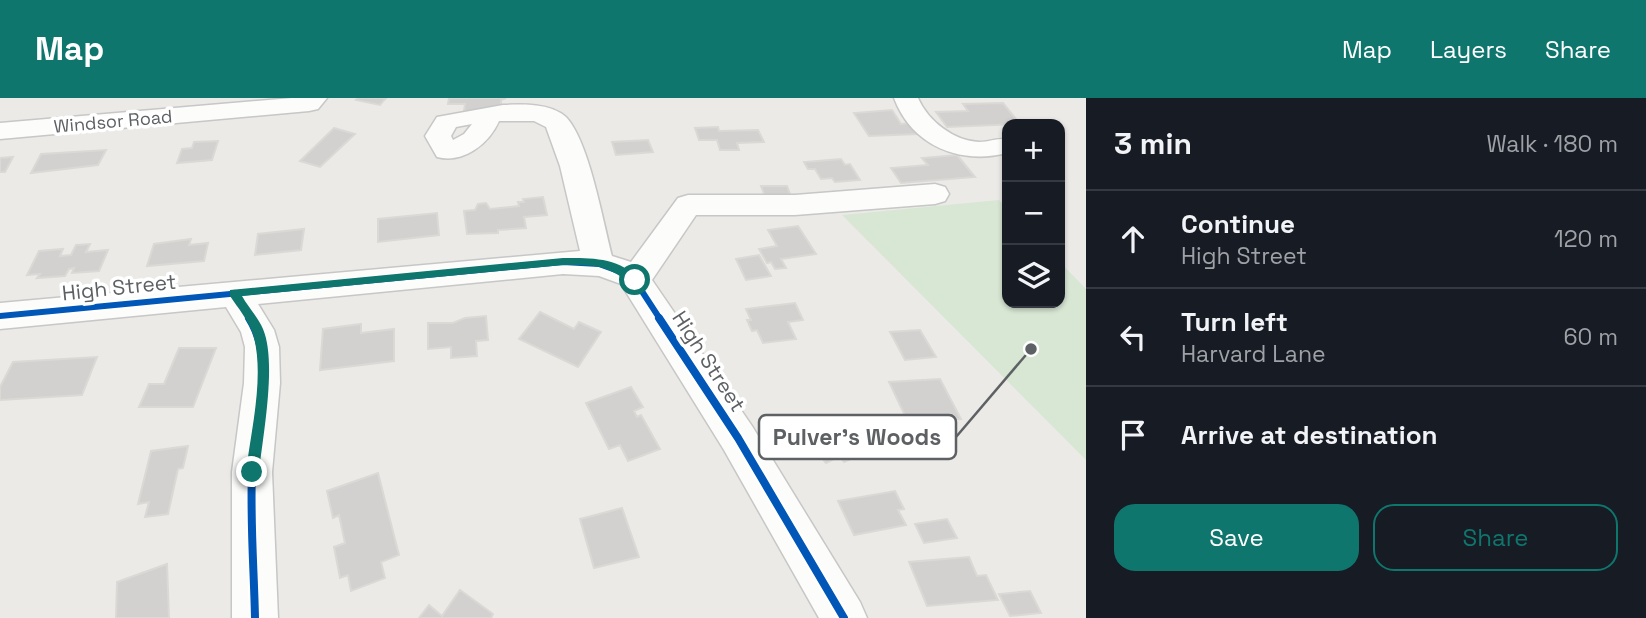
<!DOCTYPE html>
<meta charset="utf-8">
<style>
:root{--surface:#171b24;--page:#242831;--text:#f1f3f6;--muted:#9ea1a6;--line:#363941;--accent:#0f766e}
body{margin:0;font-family:"Space Grotesk",sans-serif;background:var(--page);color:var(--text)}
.controls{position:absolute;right:21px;top:21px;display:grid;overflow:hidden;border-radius:14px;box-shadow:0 2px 5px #0004}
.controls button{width:63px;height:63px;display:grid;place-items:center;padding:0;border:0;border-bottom:2px solid var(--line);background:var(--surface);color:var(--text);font:35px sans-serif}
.stop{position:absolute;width:21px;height:21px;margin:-16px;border:5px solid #0f766e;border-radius:50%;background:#fff}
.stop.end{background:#0f766e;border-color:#fff;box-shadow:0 2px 7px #0008}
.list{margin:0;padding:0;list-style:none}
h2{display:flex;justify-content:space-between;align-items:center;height:91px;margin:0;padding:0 28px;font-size:30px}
h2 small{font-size:23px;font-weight:400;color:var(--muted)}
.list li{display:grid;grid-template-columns:46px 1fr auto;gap:21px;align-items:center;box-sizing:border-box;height:98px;padding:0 28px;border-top:2px solid var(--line)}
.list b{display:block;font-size:26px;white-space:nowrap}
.list p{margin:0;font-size:23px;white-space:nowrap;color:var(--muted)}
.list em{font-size:23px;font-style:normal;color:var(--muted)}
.actions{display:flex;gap:14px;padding:21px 28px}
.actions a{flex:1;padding:16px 0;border:2px solid var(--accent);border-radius:21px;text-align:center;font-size:24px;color:var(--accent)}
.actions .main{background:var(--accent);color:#fff}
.icon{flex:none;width:38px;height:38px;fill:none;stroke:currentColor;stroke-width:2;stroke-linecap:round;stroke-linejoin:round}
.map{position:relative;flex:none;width:1086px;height:520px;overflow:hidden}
header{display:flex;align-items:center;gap:42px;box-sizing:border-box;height:98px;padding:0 35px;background:var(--accent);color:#fff}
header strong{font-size:33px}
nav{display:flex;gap:38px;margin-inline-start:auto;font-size:24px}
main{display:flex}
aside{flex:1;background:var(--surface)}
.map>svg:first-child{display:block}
.green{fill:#d8e6d4}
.building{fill:#d2d1d0;stroke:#dad9d6;stroke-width:2}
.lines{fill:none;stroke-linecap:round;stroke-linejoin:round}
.minor-casing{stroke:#c6c7c6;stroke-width:3}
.minor{fill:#fcfcfb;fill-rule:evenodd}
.cycleway-far1-casing{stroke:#fff;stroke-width:10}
.cycleway-casing{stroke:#fff;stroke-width:12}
.cycleway-far1{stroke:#0057b8;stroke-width:6}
.cycleway{stroke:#0057b8;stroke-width:8}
.route{fill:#0f766e}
.labels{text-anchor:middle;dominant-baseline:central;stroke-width:7;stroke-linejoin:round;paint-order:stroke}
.far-street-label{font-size:18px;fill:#5d6164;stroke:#fff}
.street-label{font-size:21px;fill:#5d6164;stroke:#fff}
.leader{fill:none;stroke:#5d6164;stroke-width:2.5}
.callout-dot{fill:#5d6164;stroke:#fff;stroke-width:2.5}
.callout{fill:#fff;stroke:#5d6164;stroke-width:2.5}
.callout-label{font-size:23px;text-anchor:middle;font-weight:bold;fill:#5d6164}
</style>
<header>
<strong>Map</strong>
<nav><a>Map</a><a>Layers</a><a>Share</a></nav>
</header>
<main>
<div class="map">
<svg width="1086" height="520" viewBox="0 0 1086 520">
<rect width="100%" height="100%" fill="#ebeae7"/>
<path class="green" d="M999,102L1007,111V205H1060V164L1086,191V362L842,117Z"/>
<path class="building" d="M358,0H386L380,7L356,2Z
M449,0H506L501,2V11L486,13H464L465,6H448Z
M1003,5L1020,26L947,29L936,14L968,13L963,6Z
M892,12L901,26L910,25L917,36L869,38L854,15Z
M718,29L719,33L758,32L764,44L737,45L739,52H720L717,42H699L695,30Z
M334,30L355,36L320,69L300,63Z
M648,42L653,54L616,57L612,44Z
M218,43L212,62L177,65L182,51L192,50L194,44Z
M106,52L98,67L31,75L41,56Z
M957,57L975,79L901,85L891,70L928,67L922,60Z
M13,59L5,74H0V60Z
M841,61L845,67L850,66L860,82L835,84L832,80L821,81L815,71H808L804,64Z
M761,88H787L792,101H766Z
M543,99L547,117L524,119L526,130L498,132V135L467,136L464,113L475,112L478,106L486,105L490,111L519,108L518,104H524L523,101Z
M437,115L439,137L378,144V121Z
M798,128L816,156L781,161L786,170L775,171L771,164L767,165L759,151L777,148L768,132Z
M304,131L301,152L255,157L258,136Z
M191,141L189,147L208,145L204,163L147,168L154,146Z
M90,146L86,154L108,152L99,173L72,175L74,170L69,171L65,178L37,180L40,176L27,177L39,153L63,151L60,158L71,157L76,147Z
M759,157L771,178L746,182L736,161Z
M795,205L803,222L788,224L796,241L763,245L757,232L752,233L747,222H751L746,211Z
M540,214L574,231L579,224L601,234L578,269L519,241Z
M486,218L488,242L476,243L477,258L451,260V249L428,251V225H453L465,220Z
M361,226V235L394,231V263L320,272L323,231Z
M920,232L936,259L905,262L890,234Z
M179,250H216L193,309H139L149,286H164Z
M97,259L82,297L0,302V289L13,264Z
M940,281L961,321L908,324L889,284Z
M631,289L643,309L634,313L637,319L641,317L660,351L628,363L620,347L609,351L586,305Z
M836,328L840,333L851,328L867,348L856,353L859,357L844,364L840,358L826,365L811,347L827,339L824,334Z
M188,348L183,370L178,371L168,416L145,419L149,404L138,406L151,353Z
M378,375L399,457L381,464L385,480L351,493L348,477L340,480L334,449L345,445L339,417L333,420L327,393Z
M895,393L904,411L898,412L906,427L854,437L838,403Z
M622,410L639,459L594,470L580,421Z
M947,421L957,440L924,445L915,426Z
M969,459L977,478L986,477L998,502L927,508L909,464Z
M167,466L169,520H116L117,484Z
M460,492L493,516L491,520H419L429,507L442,518Z
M1030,493L1041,515L1010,518L999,496Z"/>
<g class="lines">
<g class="minor-casing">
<path id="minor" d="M292,0H327L318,11L309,13L0,41V25Z
M894,0H918C928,23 954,43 979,44C989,44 998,40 1007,41V55C960,67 912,48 894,0Z
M503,7C522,6 551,5 566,19C589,43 603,124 612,158L631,164L678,100L688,97H795L935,86L945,89L949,96L945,103L935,106L795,117H696L652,182L752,328L860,504L867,520H819L724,352L621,186L599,178L563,176L258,206L274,232L279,249L280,285L272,374L278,520H232V374L244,285L245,249L241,234L226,209L0,231V205L580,153L560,68L546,29L534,23H499C489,46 463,66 437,59L425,38L437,19ZM472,26L464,36L453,42L451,38L456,29Z"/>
</g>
<use href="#minor" class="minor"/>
<g class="cycleway-far1-casing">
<path id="cycleway-far1" d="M234,195L250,221
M0,218L563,164L599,166L632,178L660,221"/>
</g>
<g class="cycleway-casing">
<path id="cycleway" d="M249,220C277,264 255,324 252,374C250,422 254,472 255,520
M659,220L738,340L844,520"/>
</g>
<use href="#cycleway-far1" class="cycleway-far1"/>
<use href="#cycleway" class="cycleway"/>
</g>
<path class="route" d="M563,160C592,160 619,159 640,182L635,186L631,185C603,166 596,167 563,167L242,198C248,209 258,219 263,231C277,264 263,337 259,374L252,380L248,378L246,374C251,331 265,278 253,236C249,223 238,210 230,198V192Z"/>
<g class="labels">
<g class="far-street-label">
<text transform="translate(113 23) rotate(-5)">Windsor Road</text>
</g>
<g class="street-label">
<text transform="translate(119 189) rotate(-6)">High Street</text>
<text transform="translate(709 263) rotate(57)">High Street</text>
</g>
</g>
<path class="leader" d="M1031 251L956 339"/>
<circle class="callout-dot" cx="1031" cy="251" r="7"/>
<rect class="callout" x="759" y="317" width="197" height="44" rx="7"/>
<g class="callout-label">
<text x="857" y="347">Pulver's Woods</text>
</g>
</svg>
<div class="controls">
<button>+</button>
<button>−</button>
<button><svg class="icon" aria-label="layers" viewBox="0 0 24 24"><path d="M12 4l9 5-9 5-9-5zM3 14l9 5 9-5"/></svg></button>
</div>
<div class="stop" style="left:635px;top:182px"></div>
<div class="stop end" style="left:252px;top:374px"></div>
</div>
<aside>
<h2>3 min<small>Walk · 180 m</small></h2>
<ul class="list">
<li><svg class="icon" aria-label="ahead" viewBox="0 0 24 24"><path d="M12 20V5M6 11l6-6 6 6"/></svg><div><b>Continue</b><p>High Street</p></div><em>120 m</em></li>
<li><svg class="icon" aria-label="left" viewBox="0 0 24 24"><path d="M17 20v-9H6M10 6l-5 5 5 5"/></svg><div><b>Turn left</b><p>Harvard Lane</p></div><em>60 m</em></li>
<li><svg class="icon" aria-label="arrive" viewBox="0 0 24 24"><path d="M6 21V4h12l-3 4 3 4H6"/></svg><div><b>Arrive at destination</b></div></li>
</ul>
<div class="actions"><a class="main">Save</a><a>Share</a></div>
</aside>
</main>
